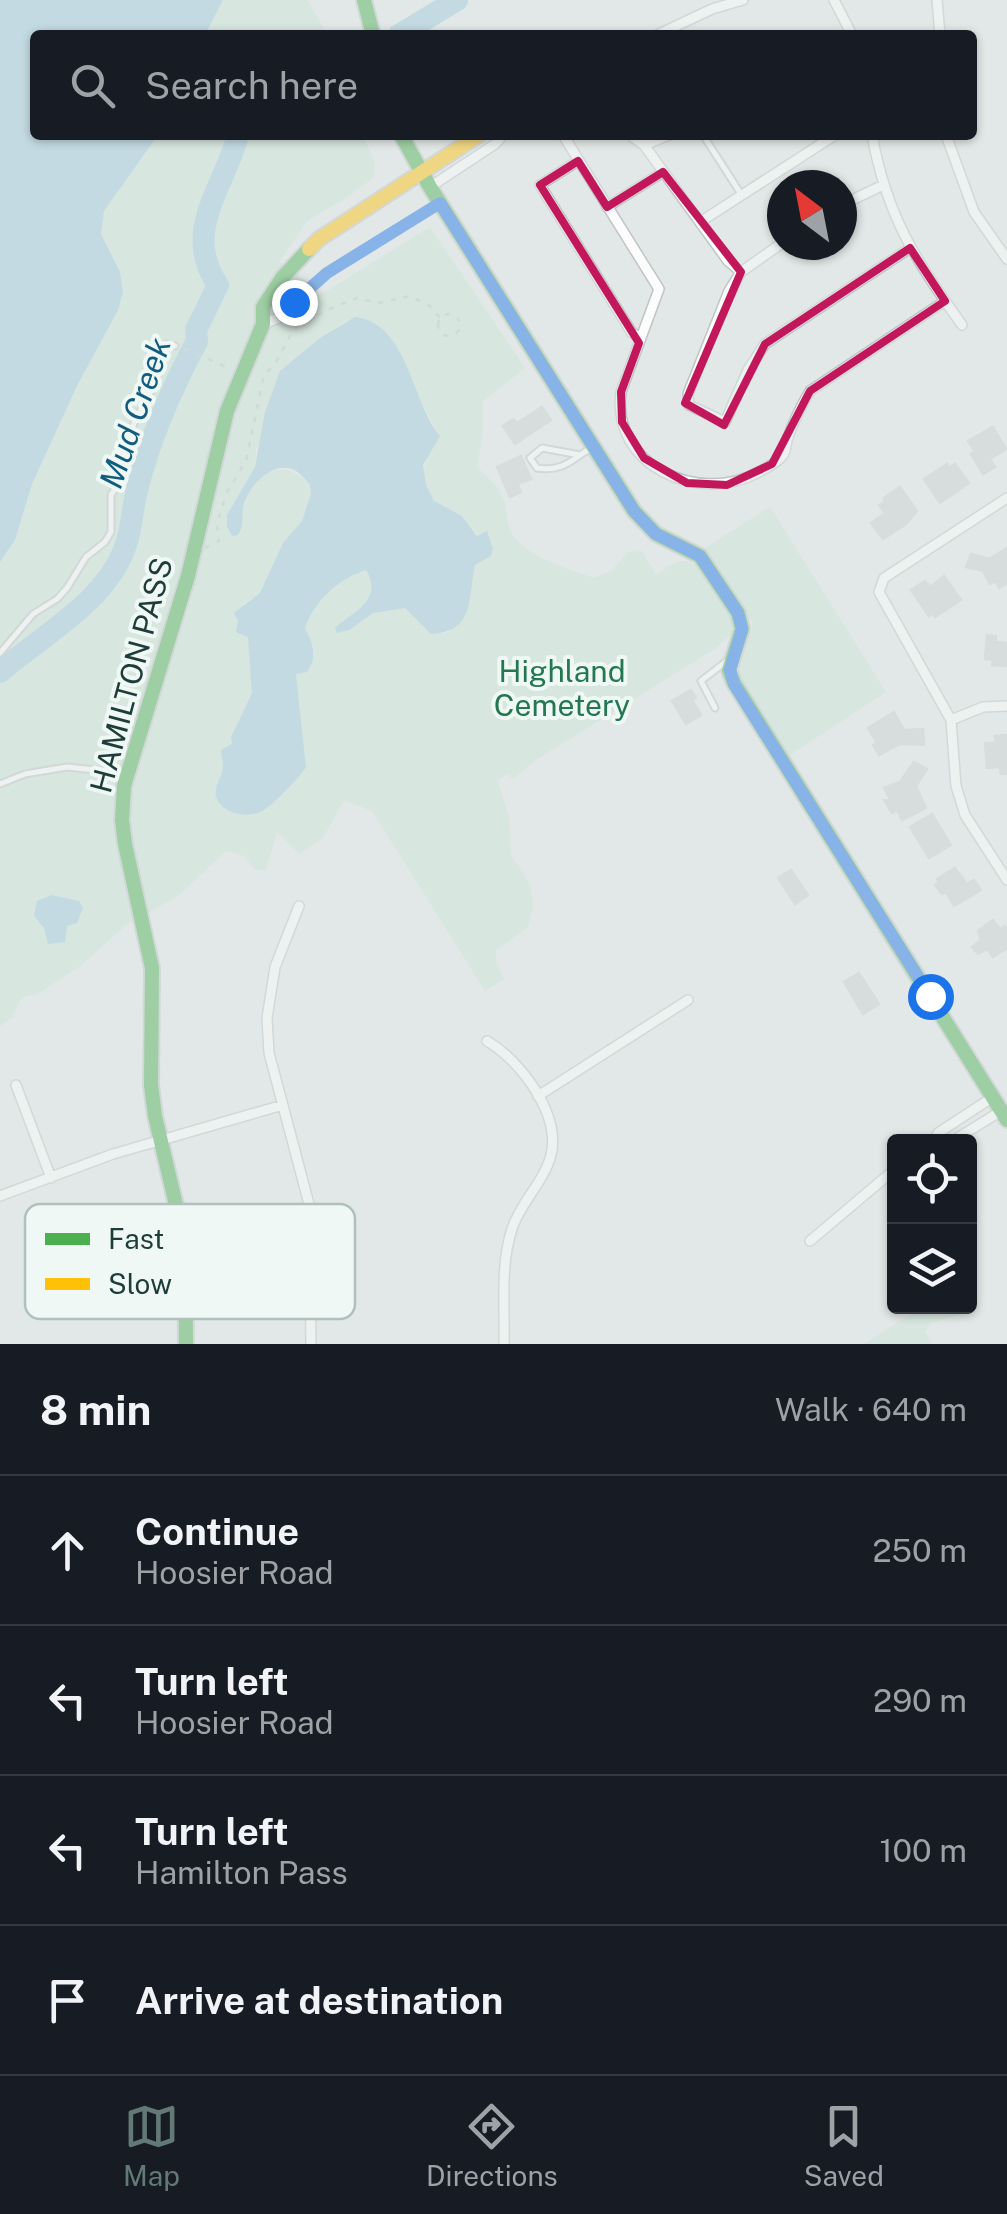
<!DOCTYPE html>
<meta charset="utf-8">
<style>
:root{--surface:#171b24;--page:#20242c;--text:#f1f3f6;--muted:#9ea1a6;--line:#363941;--accent:#637976}
body{margin:0;font-family:"Public Sans",sans-serif;background:var(--page);color:var(--text)}
.controls{position:absolute;right:30px;bottom:30px;display:grid;overflow:hidden;border-radius:10px;box-shadow:0 2px 8px #0004}
.controls button{width:90px;height:90px;display:grid;place-items:center;padding:0;border:0;border-bottom:2px solid var(--line);background:var(--surface);color:var(--text);font:50px sans-serif}
.compass{position:absolute;left:767px;top:170px;width:90px;height:90px;border-radius:50%;background:var(--surface);box-shadow:0 2px 8px #0004;rotate:328deg}
.stop{position:absolute;width:30px;height:30px;margin:-22px;border:8px solid #1a73e8;border-radius:50%;background:#fff}
.stop.end{background:#1a73e8;border-color:#fff;box-shadow:0 2px 10px #0008}
.list{margin:0;padding:0;list-style:none}
h2{display:flex;justify-content:space-between;align-items:center;height:130px;margin:0;padding:0 40px;font-size:42px}
h2 small{font-size:32px;font-weight:400;color:var(--muted)}
.list li{display:grid;grid-template-columns:65px 1fr auto;gap:30px;align-items:center;box-sizing:border-box;height:150px;padding:0 40px;border-top:2px solid var(--line)}
.list b{display:block;font-size:38px;white-space:nowrap}
.list p{margin:0;font-size:32px;white-space:nowrap;color:var(--muted)}
.list em{font-size:32px;font-style:normal;color:var(--muted)}
.icon{flex:none;width:55px;height:55px;fill:none;stroke:currentColor;stroke-width:2;stroke-linecap:round;stroke-linejoin:round}
.map{position:relative;flex:none;width:1007px;height:1344px;overflow:hidden}
.search{position:absolute;background:var(--surface);box-shadow:0 2px 8px #0004;left:30px;right:30px;top:30px;height:110px;display:flex;align-items:center;gap:25px;box-sizing:border-box;padding:0 35px;border-radius:10px;color:var(--muted);font-size:38px}
.sheet{height:730px;background:var(--surface)}
nav{display:flex;justify-content:space-around;align-items:center;box-sizing:border-box;height:140px;border-top:2px solid var(--line);background:var(--surface);font-size:28px;color:var(--muted)}
nav a{display:grid;justify-items:center;gap:5px}
nav .on{color:var(--accent)}
.map>svg:first-child{display:block}
.green{fill:#c9e4d5;fill-rule:evenodd}
.water{fill:#9dcadc}
.lines{fill:none;stroke-linecap:round;stroke-linejoin:round}
.river{stroke:#9dcadc;stroke-width:22}
.building{fill:#c9d0ce;stroke:#cad1d0;stroke-width:2.5}
.lane-casing{stroke:#bfc5c4;stroke-width:9}
.street-casing{stroke:#bfc5c4;stroke-width:12}
.fast-casing{stroke:#bdc6c4;stroke-width:18}
.slow-casing{stroke:#bdc6c4;stroke-width:18}
.path{stroke:#bfc9c7;stroke-width:2.5;stroke-dasharray:5 8;stroke-linecap:butt}
.lane{stroke:#fbfcfb;stroke-width:5}
.street{stroke:#fbfcfb;stroke-width:9}
.fast{stroke:#4caf50;stroke-width:14}
.slow{stroke:#ffc107;stroke-width:14}
.route{stroke:#1a73e8;stroke-width:12}
.marked{fill:none;stroke:#c2185b;stroke-width:8;stroke-linejoin:round}
.labels{text-anchor:middle;dominant-baseline:central;stroke-width:8;stroke-linejoin:round;paint-order:stroke}
.park-label{font-size:30px;fill:#247851;stroke:#eff8f5}
.street-label{font-size:30px;fill:#1e3d39;stroke:#eff8f5}
.water-label{font-size:32px;font-style:italic;fill:#125d7f;stroke:#eff8f5}
.key{fill:#eff8f5;stroke:#b0c0bd;stroke-width:2.5}
.key-label{font-size:28px;fill:#1e3d39}
</style>
<div class="map">
<svg width="1007" height="1344" viewBox="0 0 1007 1344">
<rect width="100%" height="100%" fill="#e2e8e7"/>
<path class="green" d="M223,0H307L328,35H205Z
M158,135H363L375,163L373,178L349,196L307,221L280,261L320,295L430,227L525,368L482,402L483,431L477,467C487,477 497,485 503,498C508,511 505,525 514,537C532,559 568,569 594,578L612,570L628,552L642,551L656,575C670,566 681,554 696,566L732,619V634L716,648L536,760L513,779L507,774L498,781L509,818L511,855L531,886L533,906L528,927L496,950V961L504,979L485,991L372,811L344,800L323,838L299,854L277,832L266,870H255L244,856L226,851L178,896L126,925L79,967L37,994L22,997L12,1017L0,1026V562L15,540L32,484L77,386L118,310L123,292L120,272L101,234L104,211ZM346,320L410,373L416,392L439,436C426,456 414,480 435,501C442,508 455,510 462,517C474,528 476,536 492,542L491,556L475,565L469,586L470,602L449,632L431,634L405,608L373,613L337,633L336,628C354,612 383,600 366,570C338,579 315,600 305,628L315,654L296,673L306,766C291,786 273,807 250,815L220,778L232,744L231,737L252,693L251,646L243,604L260,594L283,543L302,521L311,494L310,485C276,449 241,483 243,524L227,515L255,467L256,448L261,444C262,383 303,354 346,320Z
M770,507L886,692L788,756L736,674C736,655 753,641 752,622L705,548Z
M922,1307H963L962,1314L931,1323L925,1331L932,1344H864Z"/>
<path class="water" d="M0,0H223L205,35H35V135H158L104,211L101,234L120,272L123,292L118,310L77,386L32,484L15,540L0,562Z
M355,317C408,323 411,401 440,436L423,465L426,485L434,501L462,516L477,536L487,531L493,549L491,556L475,565C468,598 475,632 431,634L405,608L373,613L349,630L337,633L335,628C353,612 384,600 366,570C338,579 315,600 305,628C313,645 318,656 307,672L296,674L306,767C300,777 272,806 262,811C247,819 221,814 216,796C214,785 223,776 223,766C223,760 221,755 221,750L232,744L231,737L252,693L248,637L236,632L238,621L234,613L260,593L283,543L302,521L311,494L310,485C305,479 300,472 292,469C271,462 249,486 244,504C241,516 245,524 238,535L232,536L227,526V515L255,467L265,412L280,371L320,338Z
M52,895L79,901L83,908L77,923L67,926L65,942L48,944L44,928L34,916L37,901Z"/>
<g class="lines">
<path class="river" d="M399,35L457,0
M0,672C42,635 103,604 124,550C132,531 132,509 137,490C150,437 172,388 197,341L196,330L218,285C181,232 225,186 238,135"/>
</g>
<path class="building" d="M542,407L551,420L515,444L503,426L513,419L517,423Z
M993,427L1006,449L990,459L995,467L983,474L971,454L975,452L968,441Z
M521,456L531,479L517,484L521,492L510,497L497,467Z
M947,464L949,468L955,464L969,483L940,503L924,479Z
M900,487L917,511L906,524L883,539L871,523L885,513L879,505L885,502L884,498Z
M1007,548V583L999,588L996,581L990,584L983,571L966,567L971,554L989,559Z
M944,576L961,600L935,617L933,613L929,616L911,590L925,581L930,587Z
M987,635L996,636V642L1007,643V666L992,665L993,660L985,659Z
M691,690L696,698L692,700L701,715L686,724L672,701Z
M894,712L904,730L923,729L924,745L900,744L879,755L873,745L877,743L868,728Z
M1007,735V774H1001L1000,767L987,768L985,743H996L995,736Z
M914,762L927,769L916,786L926,808L902,820L897,810L892,813L884,800L890,799L884,788L900,782Z
M932,814L951,845L929,858L910,827Z
M955,868L967,884L974,880L981,890L954,906L946,892L942,894L935,885L939,883L937,879Z
M791,870L808,895L795,904L778,878Z
M993,920L1000,929L1005,926L1007,930V948L993,957L987,949L978,954L972,947L981,940L978,931Z
M859,973L879,1004L863,1014L844,982Z"/>
<g class="lines">
<g class="lane-casing">
<path id="lane" d="M703,135L741,194
M580,455L542,448L530,458L537,468C563,472 571,460 591,448
M0,653L33,614L57,599L67,588L86,557L105,542L111,532V495L121,480L134,423L151,391L167,344L175,346
M715,708L701,681L728,660
M0,784L25,774L67,767L124,773"/>
</g>
<g class="street-casing">
<path id="street" d="M834,0L852,35
M937,0L940,35
M657,35L712,9L743,0
M563,135L659,289L621,392C611,466 698,504 757,473C765,469 778,462 783,455C786,451 786,445 787,440C793,423 801,406 810,391L945,301
M630,135L644,145L728,261L741,272
M872,135C887,217 915,259 962,325
M946,135L974,212L1007,259
M644,145L669,135
M578,161L540,185L632,333L641,337
M430,187L495,144L503,135
M842,205L883,185
M607,207L663,172
M700,222L835,135
M782,243L741,272L729,291L688,394L689,405L725,422L748,370L765,344L910,248
M263,324L281,317L327,273L440,203
M1007,498L884,578L879,592L951,720L956,786L965,815L1007,880
M951,720L983,707L1007,706
M299,906L275,967L267,1018L269,1053L309,1204L311,1344
M487,1041C520,1060 561,1114 551,1155C544,1182 520,1203 512,1229C500,1265 505,1307 504,1344
M16,1085L51,1178
M538,1096L688,1000
M934,1142L938,1133L993,1097
M951,1142L1001,1111
M0,1196L113,1154L283,1105
M810,1241L894,1170"/>
</g>
<g class="fast-casing">
<path id="fast" d="M364,0L373,35
M401,135L430,187L634,511L656,534L700,556L738,613L742,629L729,670L734,683L1007,1120
M186,1344L185,1243L155,1116L151,1085L152,968L125,844L122,820L124,786L188,576L227,411L263,324V307L282,278L309,249"/>
</g>
<g class="slow-casing">
<path id="slow" d="M309,249L319,239L479,135"/>
</g>
<path class="path" d="M438 325a11 11 0 1 1 22 0a11 11 0 1 1-22 0Z
M184,349L231,369
M205,548L219,541L217,524L226,494L246,461L264,375L275,364L294,329L327,310L357,298L378,303L410,296L430,306L440,318"/>
<use href="#lane" class="lane"/>
<use href="#street" class="street"/>
<use href="#fast" class="fast"/>
<use href="#slow" class="slow"/>
</g>
<g class="lines">
<path class="route" d="M294,302L327,273L440,203L634,511L656,534L700,556L738,613L742,629L730,670L734,684L930,996"/>
</g>
<path d="M0 0H1007V1344H0ZM578,161L607,207L663,172L741,272L685,403L724,425L765,344L910,248L945,301L810,391L772,464L727,485L687,483L644,458L622,422L621,392L639,343L540,185Z" fill="#e2e8e7" fill-opacity=".55" fill-rule="evenodd"/>
<path class="marked" d="M578,161L607,207L663,172L741,272L685,403L724,425L765,344L910,248L945,301L810,391L772,464L727,485L687,483L644,458L622,422L621,392L639,343L540,185Z"/>
<g class="labels">
<g class="park-label">
<text x="562" y="671">Highland<tspan x="562" dy="34">Cemetery</tspan></text>
</g>
<g class="street-label">
<text transform="translate(131 675) rotate(-75)">HAMILTON PASS</text>
</g>
<g class="water-label">
<text transform="translate(135 413) rotate(-71)">Mud Creek</text>
</g>
</g>
<rect x="25" y="1204" width="330" height="115" rx="15" class="key"/>
<rect x="45" y="1233" width="45" height="12" fill="#4caf50"/>
<rect x="45" y="1278" width="45" height="12" fill="#ffc107"/>
<g class="key-label">
<text x="108" y="1249">Fast</text>
<text x="108" y="1294">Slow</text>
</g>
</svg>
<div class="controls">
<button><svg class="icon" aria-label="locate" viewBox="0 0 24 24"><circle cx="12" cy="12" r="6"/><path d="M12 2v4M12 18v4M2 12h4M18 12h4"/></svg></button>
<button><svg class="icon" aria-label="layers" viewBox="0 0 24 24"><path d="M12 4l9 5-9 5-9-5zM3 14l9 5 9-5"/></svg></button>
</div>
<svg class="compass" viewBox="-18 -18 36 36"><path d="M0-13l5 13h-10z" fill="#e53935"/><path d="M0 13l5-13h-10z" fill="#9ea1a6"/></svg>
<div class="stop" style="left:930px;top:996px"></div>
<div class="stop end" style="left:294px;top:302px"></div>
<div class="search"><svg class="icon" aria-label="search" viewBox="0 0 24 24"><circle cx="10" cy="10" r="6"/><path d="M15 15l6 6"/></svg>Search here</div>
</div>
<section class="sheet">
<h2>8 min<small>Walk · 640 m</small></h2>
<ul class="list">
<li><svg class="icon" aria-label="ahead" viewBox="0 0 24 24"><path d="M12 20V5M6 11l6-6 6 6"/></svg><div><b>Continue</b><p>Hoosier Road</p></div><em>250 m</em></li>
<li><svg class="icon" aria-label="left" viewBox="0 0 24 24"><path d="M17 20v-9H6M10 6l-5 5 5 5"/></svg><div><b>Turn left</b><p>Hoosier Road</p></div><em>290 m</em></li>
<li><svg class="icon" aria-label="left" viewBox="0 0 24 24"><path d="M17 20v-9H6M10 6l-5 5 5 5"/></svg><div><b>Turn left</b><p>Hamilton Pass</p></div><em>100 m</em></li>
<li><svg class="icon" aria-label="arrive" viewBox="0 0 24 24"><path d="M6 21V4h12l-3 4 3 4H6"/></svg><div><b>Arrive at destination</b></div></li>
</ul>
</section>
<nav>
<a class="on"><svg class="icon" aria-label="map" viewBox="0 0 24 24"><path d="M3 6l6-2 6 2 6-2v14l-6 2-6-2-6 2zM9 4v14M15 6v14"/></svg>Map</a>
<a><svg class="icon" aria-label="directions" viewBox="0 0 24 24"><path d="M12 3l9 9-9 9-9-9zM9 14v-3h6M13 9l2 2-2 2"/></svg>Directions</a>
<a><svg class="icon" aria-label="saved" viewBox="0 0 24 24"><path d="M7 4h10v16l-5-4-5 4z"/></svg>Saved</a>
</nav>
